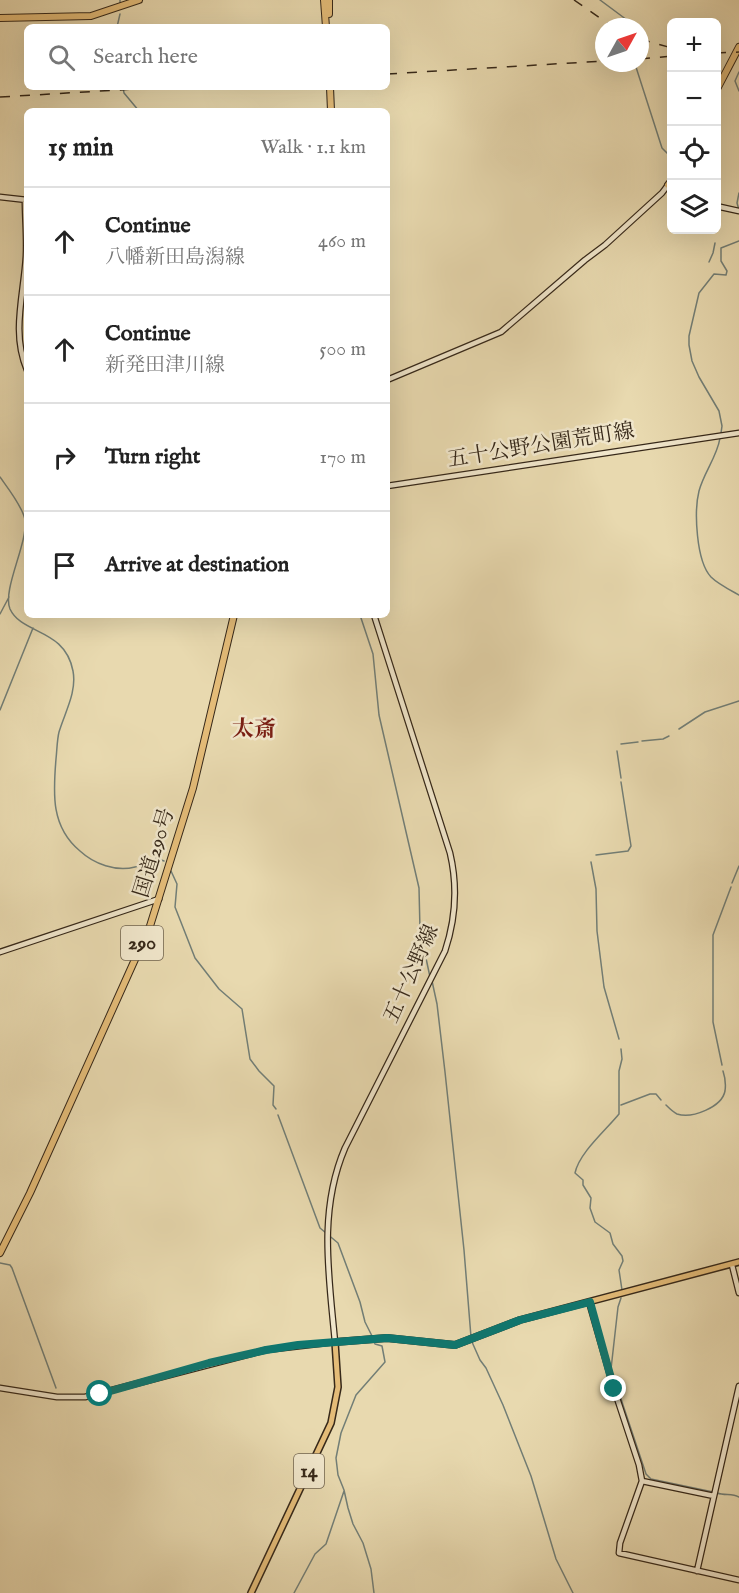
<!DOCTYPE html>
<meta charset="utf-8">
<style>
:root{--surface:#fff;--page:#f6f6f6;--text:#222;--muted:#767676;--line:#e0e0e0}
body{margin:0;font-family:"IM FELL English","Noto Serif JP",serif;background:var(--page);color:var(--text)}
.controls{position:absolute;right:18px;top:18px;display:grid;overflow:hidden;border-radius:9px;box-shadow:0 6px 24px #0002}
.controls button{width:54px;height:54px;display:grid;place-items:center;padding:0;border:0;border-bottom:2px solid var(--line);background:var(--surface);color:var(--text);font:30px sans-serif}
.compass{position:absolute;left:595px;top:18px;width:54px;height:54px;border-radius:50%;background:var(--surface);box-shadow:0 6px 24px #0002;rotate:50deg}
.stop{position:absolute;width:18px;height:18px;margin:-14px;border:4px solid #0f766e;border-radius:50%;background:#fff}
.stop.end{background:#0f766e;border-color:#fff;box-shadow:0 2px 6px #0008}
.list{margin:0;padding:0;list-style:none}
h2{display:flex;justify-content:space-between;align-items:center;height:78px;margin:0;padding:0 24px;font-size:26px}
h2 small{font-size:20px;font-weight:400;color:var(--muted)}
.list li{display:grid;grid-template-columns:39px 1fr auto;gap:18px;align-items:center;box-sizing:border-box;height:108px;padding:0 24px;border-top:2px solid var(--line)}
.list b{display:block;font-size:22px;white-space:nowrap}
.list p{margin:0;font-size:20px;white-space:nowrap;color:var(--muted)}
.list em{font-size:20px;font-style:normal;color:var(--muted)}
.icon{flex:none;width:33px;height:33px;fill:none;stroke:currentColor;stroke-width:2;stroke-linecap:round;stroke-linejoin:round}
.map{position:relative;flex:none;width:739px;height:1593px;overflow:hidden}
.search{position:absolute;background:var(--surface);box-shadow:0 6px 24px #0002;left:24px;top:24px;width:366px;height:66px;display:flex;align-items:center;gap:15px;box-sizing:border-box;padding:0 21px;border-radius:9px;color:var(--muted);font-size:22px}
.panel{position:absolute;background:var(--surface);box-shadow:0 6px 24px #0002;left:24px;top:108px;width:366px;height:510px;border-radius:9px}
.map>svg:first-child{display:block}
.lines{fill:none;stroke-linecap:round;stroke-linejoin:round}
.stream{stroke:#727e76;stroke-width:1.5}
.secondary-casing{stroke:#362819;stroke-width:7}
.primary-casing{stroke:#362819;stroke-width:8}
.highway-casing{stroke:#362819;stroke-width:8}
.secondary{stroke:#f0e6cb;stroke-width:4.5}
.primary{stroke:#e4bc78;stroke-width:5}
.highway{stroke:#e4bc78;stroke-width:6}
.rail{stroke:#362819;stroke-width:1.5;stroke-dasharray:10 10;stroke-linecap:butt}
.route{stroke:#0f766e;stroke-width:8}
.labels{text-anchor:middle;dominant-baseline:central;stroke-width:5;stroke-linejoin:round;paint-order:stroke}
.shield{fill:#f0e6cb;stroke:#6e614e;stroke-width:1.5}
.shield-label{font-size:20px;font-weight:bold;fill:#362819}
.street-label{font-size:21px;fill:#362819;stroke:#f0e6cb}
.neighbourhood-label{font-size:22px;font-weight:bold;fill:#7a1f14;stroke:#f0e6cb}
</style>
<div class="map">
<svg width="739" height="1593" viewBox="0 0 739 1593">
<rect width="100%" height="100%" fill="#e8d9af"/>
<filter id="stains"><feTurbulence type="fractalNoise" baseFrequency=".00333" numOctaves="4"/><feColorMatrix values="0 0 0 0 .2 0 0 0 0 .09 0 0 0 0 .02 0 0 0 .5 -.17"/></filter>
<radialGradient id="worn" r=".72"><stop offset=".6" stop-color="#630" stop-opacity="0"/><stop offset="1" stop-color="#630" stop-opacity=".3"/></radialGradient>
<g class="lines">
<path class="stream" d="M600,0L627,20L632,27
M120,3V0
M117,27L120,14
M635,64L662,148L672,158
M739,72L735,81L739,91
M123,87L124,93L139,111
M739,210L737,203L739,193
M709,262L713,253L715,243
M721,433L722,426L719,411L699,377L692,361L689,345V336L699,293L714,274L726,275L727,271L721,261V248L739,241
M720,438C717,457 704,472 699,491C694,511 696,561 711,577C718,584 730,590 739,595
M0,477C7,487 23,507 25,520C28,543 2,590 10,609C22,635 65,628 73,671C77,692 65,712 59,732C57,740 57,750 56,759C53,794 51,827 80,851C94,864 116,872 135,867C142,866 149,861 156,858L164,861
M0,614L9,597
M360,615L373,654L379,715L419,888L420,930L430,977
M0,710L33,628
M679,729L705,712L739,701
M642,741L663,739L669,736
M621,744L638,742
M617,751L621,778
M596,855L628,851L631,846L621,782
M591,862L596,889L597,931L604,987L619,1039
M171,871L177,884L175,907L195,958L219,989L242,1009L250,1059L259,1071L274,1086L273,1105L276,1109
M732,883L739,866
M432,981L437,1004L445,1072L464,1250L471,1337
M621,1049L622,1059L619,1071V1114C606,1130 579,1153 575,1173L583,1180V1185L591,1198L590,1208L595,1222L610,1233L613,1244L622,1256L623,1261L619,1270L622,1290
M722,1065L713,1022V935L731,887
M621,1105L650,1094H656L661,1100
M666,1105C669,1108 673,1112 677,1114C692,1119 722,1107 725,1091C726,1084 725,1077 723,1071
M278,1115L320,1228L338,1243L360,1302L365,1322L372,1336
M0,1263L10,1265L12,1268L56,1388
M621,1298L618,1307L611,1369L646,1474L651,1479L713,1492
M373,1340L375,1344L382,1346L385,1362L356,1395L341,1433L336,1458L338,1475L344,1490L348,1508L353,1524L363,1543L371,1569L374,1593
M472,1342L480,1360L486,1368L503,1405L531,1476L556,1559L573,1593
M717,1493C725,1496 732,1493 739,1497
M294,1593L315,1554L326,1544L344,1491"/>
<g class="secondary-casing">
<path id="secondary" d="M0,197L27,200
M25,200C25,219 27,237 26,256C24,294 11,333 27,370
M716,206L739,211
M387,380L501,332L585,260L605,245L662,193L668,185L672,187
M387,486L739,433
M0,952L159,899
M732,1265L739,1293
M589,1302L614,1389L639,1465L642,1481L620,1543L619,1553L739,1580
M0,1388L57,1397H85L266,1350L335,1342C329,1276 318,1211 345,1148L445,951C456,918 458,887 450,853L374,615
M642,1481L714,1496
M697,1571L739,1386"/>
</g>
<g class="primary-casing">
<path id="primary" d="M251,1593L331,1423L338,1387L335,1342L387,1338L455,1345L520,1320L739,1262"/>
</g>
<g class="highway-casing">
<path id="highway" d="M324,0L326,27
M329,0V14
M0,18L91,16L139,0
M330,87L331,111
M716,91L739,47
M668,185L672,180
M0,1253L30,1193L150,926L193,788L234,615"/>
</g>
<use href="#secondary" class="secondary"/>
<use href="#primary" class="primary"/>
<use href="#highway" class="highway"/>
<path class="rail" d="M574,0L613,27
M640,39L672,48
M716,53L739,52
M640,59L672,56
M387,74L604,61
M0,97L169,87"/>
</g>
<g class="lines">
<path class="route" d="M100,1394L209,1363L266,1350L298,1345L387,1338L455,1345L520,1320L590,1302L614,1389"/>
</g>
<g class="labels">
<g class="shield">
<rect x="121" y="926" width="42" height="34" rx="4.5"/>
<rect x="294" y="1454" width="30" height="34" rx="4.5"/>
</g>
<g class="shield-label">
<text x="142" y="943">290</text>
<text x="309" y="1471">14</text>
</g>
<g class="street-label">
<text transform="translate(541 446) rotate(-9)">五十公野公園荒町線</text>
<text transform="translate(155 853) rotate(-73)">国道290号</text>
<text transform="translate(412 974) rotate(-66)">五十公野線</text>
</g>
<g class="neighbourhood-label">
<text x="254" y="730">太斎</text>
</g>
</g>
<rect width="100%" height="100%" filter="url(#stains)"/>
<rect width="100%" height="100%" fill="url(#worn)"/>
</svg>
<div class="controls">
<button>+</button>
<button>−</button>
<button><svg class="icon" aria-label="locate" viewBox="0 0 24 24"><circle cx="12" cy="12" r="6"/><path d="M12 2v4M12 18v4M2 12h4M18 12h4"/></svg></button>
<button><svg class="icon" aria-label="layers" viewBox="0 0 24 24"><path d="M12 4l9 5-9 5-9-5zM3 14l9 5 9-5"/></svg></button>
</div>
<svg class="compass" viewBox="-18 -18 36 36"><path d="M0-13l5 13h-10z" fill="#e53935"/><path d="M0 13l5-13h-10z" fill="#767676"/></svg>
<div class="stop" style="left:100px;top:1394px"></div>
<div class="stop end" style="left:614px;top:1389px"></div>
<div class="search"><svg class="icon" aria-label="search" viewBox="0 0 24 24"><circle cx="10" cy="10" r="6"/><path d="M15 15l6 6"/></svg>Search here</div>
<section class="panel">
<h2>15 min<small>Walk · 1.1 km</small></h2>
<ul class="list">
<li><svg class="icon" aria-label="ahead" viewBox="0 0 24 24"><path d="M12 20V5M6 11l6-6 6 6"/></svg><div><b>Continue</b><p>八幡新田島潟線</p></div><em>460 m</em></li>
<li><svg class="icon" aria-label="ahead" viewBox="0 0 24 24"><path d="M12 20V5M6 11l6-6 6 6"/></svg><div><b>Continue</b><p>新発田津川線</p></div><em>500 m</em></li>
<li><svg class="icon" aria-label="right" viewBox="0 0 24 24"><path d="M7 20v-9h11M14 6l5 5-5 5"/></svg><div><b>Turn right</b></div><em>170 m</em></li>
<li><svg class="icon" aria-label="arrive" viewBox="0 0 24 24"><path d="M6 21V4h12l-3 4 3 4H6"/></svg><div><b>Arrive at destination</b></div></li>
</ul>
</section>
</div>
